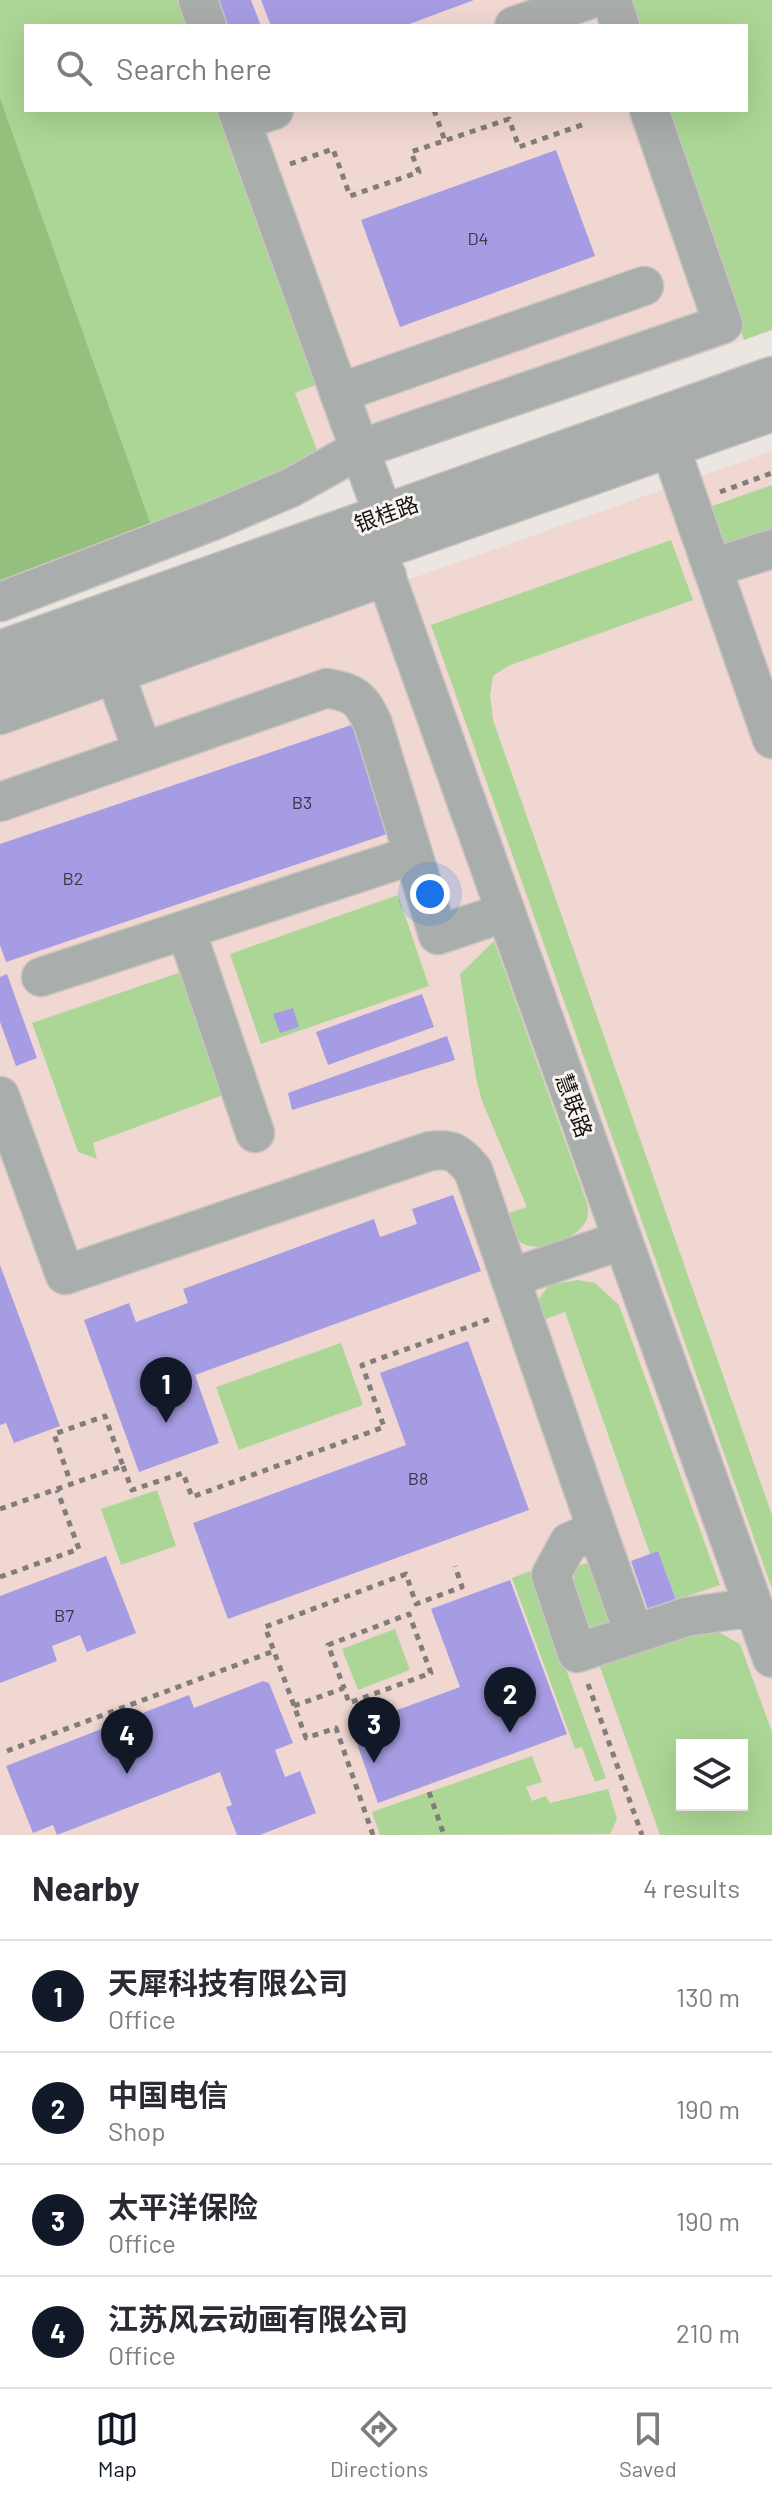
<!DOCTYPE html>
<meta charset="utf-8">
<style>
:root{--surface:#fff;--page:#f2f2f3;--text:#2b2b33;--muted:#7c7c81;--line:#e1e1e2;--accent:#111827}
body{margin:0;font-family:Barlow,"Noto Sans SC",sans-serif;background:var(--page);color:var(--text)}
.controls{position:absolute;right:24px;bottom:24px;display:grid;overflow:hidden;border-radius:0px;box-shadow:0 8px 32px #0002}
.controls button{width:72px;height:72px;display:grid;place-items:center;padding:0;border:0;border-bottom:2px solid var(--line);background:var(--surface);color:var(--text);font:40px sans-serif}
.you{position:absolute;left:430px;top:894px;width:28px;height:28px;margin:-20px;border:6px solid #fff;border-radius:50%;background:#1a73e8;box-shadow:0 0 0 12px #1a73e833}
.badge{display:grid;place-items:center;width:52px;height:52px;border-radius:50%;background:var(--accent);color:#fff;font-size:26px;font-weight:700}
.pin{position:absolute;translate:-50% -66px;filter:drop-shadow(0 2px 4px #0008)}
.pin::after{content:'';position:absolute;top:42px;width:28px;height:24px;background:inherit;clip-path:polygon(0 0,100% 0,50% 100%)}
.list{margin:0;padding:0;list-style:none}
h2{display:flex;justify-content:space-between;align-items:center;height:104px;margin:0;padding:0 32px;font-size:34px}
h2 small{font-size:26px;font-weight:400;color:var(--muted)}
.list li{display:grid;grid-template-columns:52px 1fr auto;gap:24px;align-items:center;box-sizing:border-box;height:112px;padding:0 32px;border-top:2px solid var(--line)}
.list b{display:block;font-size:30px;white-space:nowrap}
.list p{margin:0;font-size:26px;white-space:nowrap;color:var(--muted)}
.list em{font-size:26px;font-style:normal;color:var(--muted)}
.icon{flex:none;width:44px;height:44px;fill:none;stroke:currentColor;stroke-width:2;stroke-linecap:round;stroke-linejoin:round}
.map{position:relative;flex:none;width:772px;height:1835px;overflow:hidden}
.search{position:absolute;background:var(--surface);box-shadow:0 8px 32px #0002;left:24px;right:24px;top:24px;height:88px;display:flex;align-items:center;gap:20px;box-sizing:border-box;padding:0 28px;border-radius:0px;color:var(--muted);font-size:30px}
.sheet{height:552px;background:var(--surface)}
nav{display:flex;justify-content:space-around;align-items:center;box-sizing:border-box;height:112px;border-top:2px solid var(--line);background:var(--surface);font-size:22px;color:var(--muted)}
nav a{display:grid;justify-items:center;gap:4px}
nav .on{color:var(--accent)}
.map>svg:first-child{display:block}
.commercial{fill:#f1d7d2;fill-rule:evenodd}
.green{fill:#acd695;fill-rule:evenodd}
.forest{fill:#95bf7d}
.building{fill:#a69ce3}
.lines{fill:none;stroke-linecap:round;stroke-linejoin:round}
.minor-casing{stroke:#c9c4c0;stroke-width:41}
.path{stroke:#817d7a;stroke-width:5;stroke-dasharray:6 6;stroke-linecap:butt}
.minor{stroke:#a9adac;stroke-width:38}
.labels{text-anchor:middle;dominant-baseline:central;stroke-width:6;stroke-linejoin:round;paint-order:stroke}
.number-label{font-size:18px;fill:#3a3647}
.street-label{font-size:22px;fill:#161413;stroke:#f9f4ef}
</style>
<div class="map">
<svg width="772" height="1835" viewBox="0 0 772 1835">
<rect width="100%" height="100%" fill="#ebe6e1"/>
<path class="commercial" d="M177,0H629L638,26H187Z
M218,110H666L744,340L402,456L321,461L295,393L319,384Z
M772,451V1835H0V724ZM682,1745H742V1805H682Z"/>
<path class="green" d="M0,0H177L187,26H26V110H218L319,384L295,393L317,450V459L155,536L0,99Z
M629,0H772V330L744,340L666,110H746V26H638Z
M772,485V537L723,549L704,509Z
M671,540L693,600L508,666L493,676L490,695L493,720L772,1515V1589L431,625Z
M398,895L429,986L261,1044L230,954Z
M494,941L588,1206C588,1208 588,1217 587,1219C579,1239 538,1255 520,1242C511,1236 509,1225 506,1214L527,1207L482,1101L476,1078L460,974Z
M184,971L226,1094L93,1143L97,1159L78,1152L32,1023Z
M578,1280L595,1283L619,1305L720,1585L676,1600L658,1551L650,1554L565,1312L540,1321L535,1304L549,1285Z
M341,1343L363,1405L239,1450L216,1387Z
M157,1490L176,1546L121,1565L101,1509Z
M586,1563L592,1565L617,1625L589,1630L572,1588L576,1567Z
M530,1571L606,1778L595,1782L582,1747L575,1749L512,1578Z
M395,1629L410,1670L358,1690L342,1649Z
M713,1629L740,1644L772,1732V1835H660L599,1664L693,1631ZM682,1745H742V1805H682Z
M532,1756L542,1782L526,1787L532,1801L546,1796L550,1803L608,1789L617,1819L610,1834L380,1835L372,1812Z"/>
<path class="forest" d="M0,98L155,536L0,592Z"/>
<path class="building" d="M210,0H251L261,26H220Z
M261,0H474L404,26H271Z
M556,150L595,256L400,327L361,220Z
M357,723L393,832L6,962L0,945V844Z
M7,974L37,1058L16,1066L0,1022V977Z
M422,994L434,1027L328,1065L316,1032Z
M293,1008L299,1027L280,1033L273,1014Z
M447,1036L455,1060L292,1110L288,1093Z
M453,1195L481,1271L195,1375L219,1443L139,1472L84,1320L129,1303L136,1322L188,1303L183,1289L374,1219L380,1237L417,1224L412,1209Z
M0,1265L60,1426L14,1443L6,1423L0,1425Z
M468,1341L529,1510L228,1619L193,1523L406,1445L380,1373Z
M658,1551L676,1600L648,1610L631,1561Z
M106,1556L136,1633L87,1652L80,1635L52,1646L57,1661L0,1683V1596Z
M510,1580L567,1734L378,1803L351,1727L460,1687L431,1609Z
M263,1681L269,1683L293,1743L275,1750L285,1777L300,1771L316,1813L260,1835H237L226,1807L232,1805L220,1772L57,1835L53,1825L33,1833L6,1766L189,1695L194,1708Z"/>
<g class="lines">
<g class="minor-casing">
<path id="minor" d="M198,0L207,26
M612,0L620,26
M514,26L588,0
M237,110L383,514
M241,121L274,110
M339,393L644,286
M662,424L772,739
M377,551L772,1658
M712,568L772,549
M0,602L212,521L290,488L360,449L723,324L649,110
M0,650L772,376
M115,674L143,752
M0,684L772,412
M0,715L387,576
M0,802L327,688C355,693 361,698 373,724L438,935L506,912
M186,930L255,1133
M41,977L413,855
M0,1096L65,1275L430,1151C453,1148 458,1153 473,1170L597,1530
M510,1278L623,1240
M634,1634L597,1530L569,1542L551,1575L577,1653L686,1617L754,1607"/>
</g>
<path class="path" d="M434,110L445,141
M290,164L333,149L350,196L419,172L411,152L509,119L519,147L587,123
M720,492L772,473
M123,1466L132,1490L183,1473L192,1497L384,1427L362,1365L490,1319
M0,1509C41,1495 82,1480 123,1466L105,1416L54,1434L71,1484
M0,1577L79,1549L57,1490
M588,1684L642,1835
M294,1706L344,1688L349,1703L431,1673L409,1614L328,1645L344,1688
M7,1751L274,1651
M429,1792L444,1835
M373,1835L336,1728L306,1738L265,1627L406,1574L416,1604L462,1587L455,1566"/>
<use href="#minor" class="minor"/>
</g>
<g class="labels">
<g class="number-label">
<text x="478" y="238">D4</text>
<text x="302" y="802">B3</text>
<text x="73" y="878">B2</text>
<text x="418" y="1478">B8</text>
<text x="64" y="1615">B7</text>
</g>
<g class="street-label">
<text transform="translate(386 513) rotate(-20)">银桂路</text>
<text transform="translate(575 1105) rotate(70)">慧联路</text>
</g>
</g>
</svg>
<div class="controls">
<button><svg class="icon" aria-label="layers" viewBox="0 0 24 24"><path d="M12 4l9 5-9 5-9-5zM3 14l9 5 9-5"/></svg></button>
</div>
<div class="you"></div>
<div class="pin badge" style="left:166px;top:1423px">1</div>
<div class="pin badge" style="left:510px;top:1733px">2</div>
<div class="pin badge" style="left:374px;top:1763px">3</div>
<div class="pin badge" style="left:127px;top:1774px">4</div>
<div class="search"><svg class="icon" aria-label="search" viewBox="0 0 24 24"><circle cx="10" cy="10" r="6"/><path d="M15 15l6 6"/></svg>Search here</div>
</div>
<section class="sheet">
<h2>Nearby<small>4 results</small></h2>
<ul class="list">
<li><span class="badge">1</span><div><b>天犀科技有限公司</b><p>Office</p></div><em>130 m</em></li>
<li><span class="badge">2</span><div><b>中国电信</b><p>Shop</p></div><em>190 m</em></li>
<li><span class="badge">3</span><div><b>太平洋保险</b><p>Office</p></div><em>190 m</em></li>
<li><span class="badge">4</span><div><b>江苏风云动画有限公司</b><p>Office</p></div><em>210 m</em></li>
</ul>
</section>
<nav>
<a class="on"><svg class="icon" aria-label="map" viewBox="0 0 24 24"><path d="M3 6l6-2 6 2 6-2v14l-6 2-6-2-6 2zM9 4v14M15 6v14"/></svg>Map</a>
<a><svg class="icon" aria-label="directions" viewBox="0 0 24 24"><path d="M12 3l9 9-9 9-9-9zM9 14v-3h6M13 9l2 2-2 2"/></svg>Directions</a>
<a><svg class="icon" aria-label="saved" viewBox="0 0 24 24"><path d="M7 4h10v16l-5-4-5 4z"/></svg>Saved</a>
</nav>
